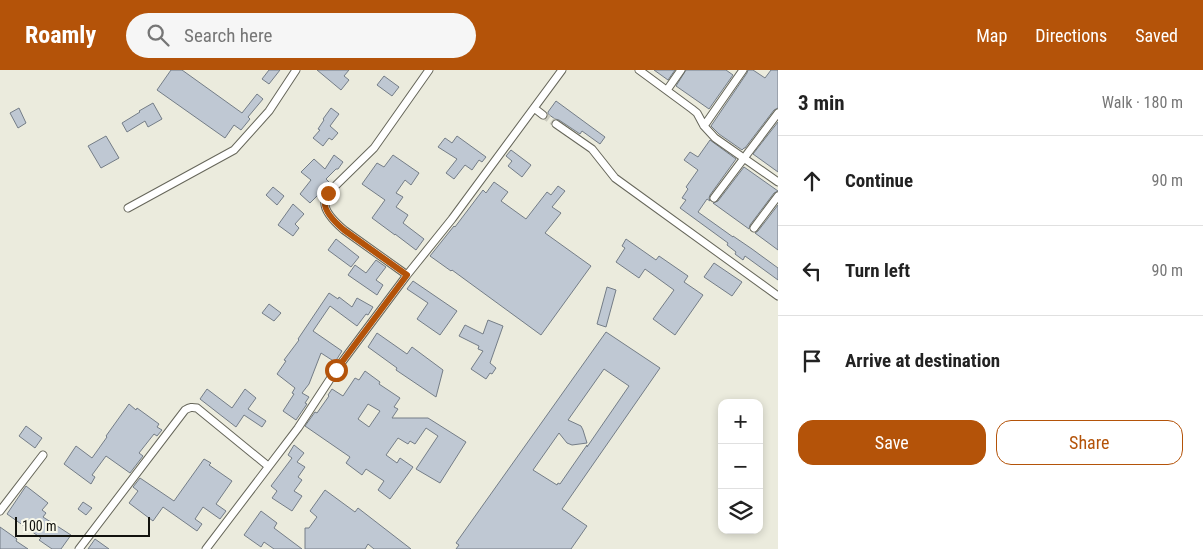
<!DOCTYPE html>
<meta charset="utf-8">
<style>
:root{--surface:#fff;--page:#f6f6f6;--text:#222;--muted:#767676;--line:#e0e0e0;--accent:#b45309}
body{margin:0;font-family:"Roboto Condensed",sans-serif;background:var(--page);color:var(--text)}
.controls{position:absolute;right:15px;bottom:15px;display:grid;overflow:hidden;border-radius:10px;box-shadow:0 2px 8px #0003}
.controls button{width:45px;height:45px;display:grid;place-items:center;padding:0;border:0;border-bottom:1px solid var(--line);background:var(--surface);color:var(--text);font:25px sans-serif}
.scale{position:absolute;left:15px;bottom:12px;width:135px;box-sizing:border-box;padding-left:5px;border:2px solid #12120d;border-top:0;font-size:14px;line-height:18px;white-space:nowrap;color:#12120d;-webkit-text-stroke:4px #f8f8ea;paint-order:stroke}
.stop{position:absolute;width:15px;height:15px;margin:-11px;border:4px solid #b45309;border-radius:50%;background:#fff}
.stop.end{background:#b45309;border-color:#fff;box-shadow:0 1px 5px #0008}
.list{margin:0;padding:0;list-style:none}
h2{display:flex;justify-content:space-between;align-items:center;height:65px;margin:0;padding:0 20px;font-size:21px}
h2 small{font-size:16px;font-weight:400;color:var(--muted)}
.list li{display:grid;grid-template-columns:32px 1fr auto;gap:15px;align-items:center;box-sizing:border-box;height:90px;padding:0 20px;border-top:1px solid var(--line)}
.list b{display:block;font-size:19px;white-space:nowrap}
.list em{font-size:16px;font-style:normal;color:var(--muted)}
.actions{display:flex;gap:10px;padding:15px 20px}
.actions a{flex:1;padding:11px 0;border:1px solid var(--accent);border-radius:15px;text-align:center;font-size:18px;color:var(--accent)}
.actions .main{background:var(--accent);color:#fff}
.icon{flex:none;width:28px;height:28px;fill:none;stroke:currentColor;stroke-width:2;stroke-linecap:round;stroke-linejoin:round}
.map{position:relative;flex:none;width:778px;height:479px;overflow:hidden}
header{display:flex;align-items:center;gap:30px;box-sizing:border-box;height:70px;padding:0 25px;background:var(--accent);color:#fff}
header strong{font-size:24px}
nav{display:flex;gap:28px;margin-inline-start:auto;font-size:18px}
.search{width:350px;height:45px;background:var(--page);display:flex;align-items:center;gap:12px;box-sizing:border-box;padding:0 18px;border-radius:28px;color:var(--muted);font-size:19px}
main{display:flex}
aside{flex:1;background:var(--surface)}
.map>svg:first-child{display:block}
.building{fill:#bfc8d3;stroke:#747d87;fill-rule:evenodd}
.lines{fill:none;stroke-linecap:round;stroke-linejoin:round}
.street-tunnel{stroke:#cacabe;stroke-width:7;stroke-dasharray:7 3.5;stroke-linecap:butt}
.street-casing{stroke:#66665a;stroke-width:9}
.street{stroke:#fff;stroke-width:7}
.route{stroke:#b45309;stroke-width:6}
</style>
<header>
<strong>Roamly</strong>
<div class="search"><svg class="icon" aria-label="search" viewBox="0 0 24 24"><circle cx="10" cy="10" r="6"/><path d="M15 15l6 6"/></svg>Search here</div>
<nav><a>Map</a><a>Directions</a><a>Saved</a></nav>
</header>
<main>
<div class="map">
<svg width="778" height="479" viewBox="0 0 778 479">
<rect width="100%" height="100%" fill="#ebebdd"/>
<path class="building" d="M171,0H182L242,43L257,24L263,29L248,47L250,49L241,60L234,55L225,68L157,20Z
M269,0H280L269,14L262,9Z
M317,0H349L344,6L349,10L341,20Z
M654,0H675L668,10Z
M686,0H726L733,5L709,39L676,16Z
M748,0H753L765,8L771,0H778V38L774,40L745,78H744L742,80L719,64L711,56L747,3Z
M384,6L399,17L392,26L377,15Z
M556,31L605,67L600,74L582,61L580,64L559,50L555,49L548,44V42Z
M153,33L162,49L148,57L145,51L127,62L122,53L140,42L139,41Z
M19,38L26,53L18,58L10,43Z
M331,38L339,44L330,56L338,63L332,70L329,68L323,76L313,68L320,60L318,59L324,50L323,49Z
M778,52V102L753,84Z
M106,66L119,88L101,98L88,76Z
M457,66L486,87L482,92L479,90L472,100L465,95L454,109L446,103L457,89L438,77L445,68L452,73Z
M710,70L736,89L710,125L709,128L710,131L707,129L698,142L733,167V166L752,179L778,198V210L745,186L743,190L735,184L736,182L727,175L728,173L680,138L686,130L682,128L688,119L686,117L698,100L684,90L690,82L698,87Z
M511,80L531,95L522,107L508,96L512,91L506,86Z
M334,85L343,92L338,99H336L326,109L330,113L310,133L300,124L311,110L301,102L314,89L325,99Z
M393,85L419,103L411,115L405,110L396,123L403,127L396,137L408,145L403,153L424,169L416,180L395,164V165L372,148L385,130L362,114L377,93L384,97Z
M744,97L778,121L774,123L750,155L749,159L713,133L718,131Z
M494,112L508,122L501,131L526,149L547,122L551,125L558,116L565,121L552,137L561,143L545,163L591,196L541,265L452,200L451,201L430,186L454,156L455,157L483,120L486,123Z
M273,117L284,126L277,135L266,125Z
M293,134L304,144L295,154L299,158L293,166L278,155Z
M778,135V180L755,163L758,161Z
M336,169L359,187L351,197L328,180Z
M626,169L656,190L659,186L688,206L684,212L703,225L675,265L653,249L674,220L645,199L639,208L616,192L625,178L622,176Z
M376,190L386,197L376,210L383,215L377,225L348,205L355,195L366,203Z
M714,193L742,212L732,226L704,207Z
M413,211L457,241L440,265L417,249L428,233L407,219Z
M607,217L616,220L606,257L597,254Z
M329,223L338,229L339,227L352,237L357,228L373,237L368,245L366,244L357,256L330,236L313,261L342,281L335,292L321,283L309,314L302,323L309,327L305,333L307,334L296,350L283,341L294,324L292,323L295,318L277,304L286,291L284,290L299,270L298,269Z
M269,234L281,243L274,251L262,243Z
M488,250L503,256L490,293L496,298L492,304L490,303L486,309L471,299L483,281L478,279L479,276L459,266L465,255L483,264Z
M606,262L660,298L562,439L587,456L571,479H456L459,475L456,473ZM604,299L629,316L587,377V375L560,414L558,413L557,415L533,400L559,363L567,373L572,375L587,373L583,360L581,356L568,350Z
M377,263L407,284L412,277L443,300L436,327L396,300L397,298L368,277Z
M365,301L380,312L379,314L400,328L394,337L398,339L392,348H428L466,372L440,413L416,399L438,366L426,358L415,374L410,371L408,374L398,368L386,385L397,393L400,388L413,397L390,429L378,420L384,411L366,399L362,405L346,393L350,387L305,356L315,342L317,343L329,326L328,325L332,319L343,326L355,308L359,310ZM368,334L380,341L369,357L358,349Z
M207,319L232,338L245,319L256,328L248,339L266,351L262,357L244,345L236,357L200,329Z
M129,334L136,340L137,338L159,354L157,357L162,360L157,366L154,364L139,383L143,386L130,403L106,386L92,405L95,407L91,414L64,394L76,376L92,388L107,367L106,366Z
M26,356L42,368L35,378L19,366Z
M294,375L304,383L297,392L305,397L298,407L302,410L294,421L302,426L292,441L272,428L277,421L271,416L292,388L288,385Z
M204,389L211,393L209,395L232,411L216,434L226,441L220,449L203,437L195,449L202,454L197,461L163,437L153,451L129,433L138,421L133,417L140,408L174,431Z
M26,416L48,433L42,440L46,443L43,447L71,465L61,479H52L39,470L41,468L7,444Z
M325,420L355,442L358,438L411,479H374L368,474L365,479H305V458H309L317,447L310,441Z
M83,432L92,438L86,445L78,439Z
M261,441L277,453L274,458L302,479H274L264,472L261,477L244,465Z
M0,457L17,469L16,471L28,479H0Z
M95,469L109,479H88Z"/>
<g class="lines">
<path class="street-tunnel" d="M543,45L556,54"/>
<g class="street-casing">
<path id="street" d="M639,0L692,39L697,43L704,56L715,68L778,112
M667,20L681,0
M534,38L543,45
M556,54L592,79L615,108L778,226
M704,56L743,0
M714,128L778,43
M128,138L234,80L269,41L296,0
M754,158L778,126
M407,205L344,160C337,154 323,141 325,131C325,128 327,126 328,123L374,78L429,0
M0,441L43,385
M79,479L185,340C190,337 192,337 197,338L268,396
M206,479L298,358L336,300L407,205L452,149L562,0"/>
</g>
<use href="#street" class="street"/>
</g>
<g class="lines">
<path class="route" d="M328,123C327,126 325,128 325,131C323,141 337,154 344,160L407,205L336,300"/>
</g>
</svg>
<div class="controls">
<button>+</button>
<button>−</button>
<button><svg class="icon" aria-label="layers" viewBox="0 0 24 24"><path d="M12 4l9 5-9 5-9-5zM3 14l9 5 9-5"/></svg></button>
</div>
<div class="scale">100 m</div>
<div class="stop" style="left:336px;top:300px"></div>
<div class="stop end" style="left:328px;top:123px"></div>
</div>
<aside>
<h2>3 min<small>Walk · 180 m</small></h2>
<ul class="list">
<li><svg class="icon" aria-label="ahead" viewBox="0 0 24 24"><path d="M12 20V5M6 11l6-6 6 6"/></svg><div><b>Continue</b></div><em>90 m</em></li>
<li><svg class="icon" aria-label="left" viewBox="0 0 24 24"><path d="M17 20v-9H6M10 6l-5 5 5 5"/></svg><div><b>Turn left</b></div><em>90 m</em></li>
<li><svg class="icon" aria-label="arrive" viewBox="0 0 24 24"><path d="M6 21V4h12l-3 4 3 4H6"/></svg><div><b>Arrive at destination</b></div></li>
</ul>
<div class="actions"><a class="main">Save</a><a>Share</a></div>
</aside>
</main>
